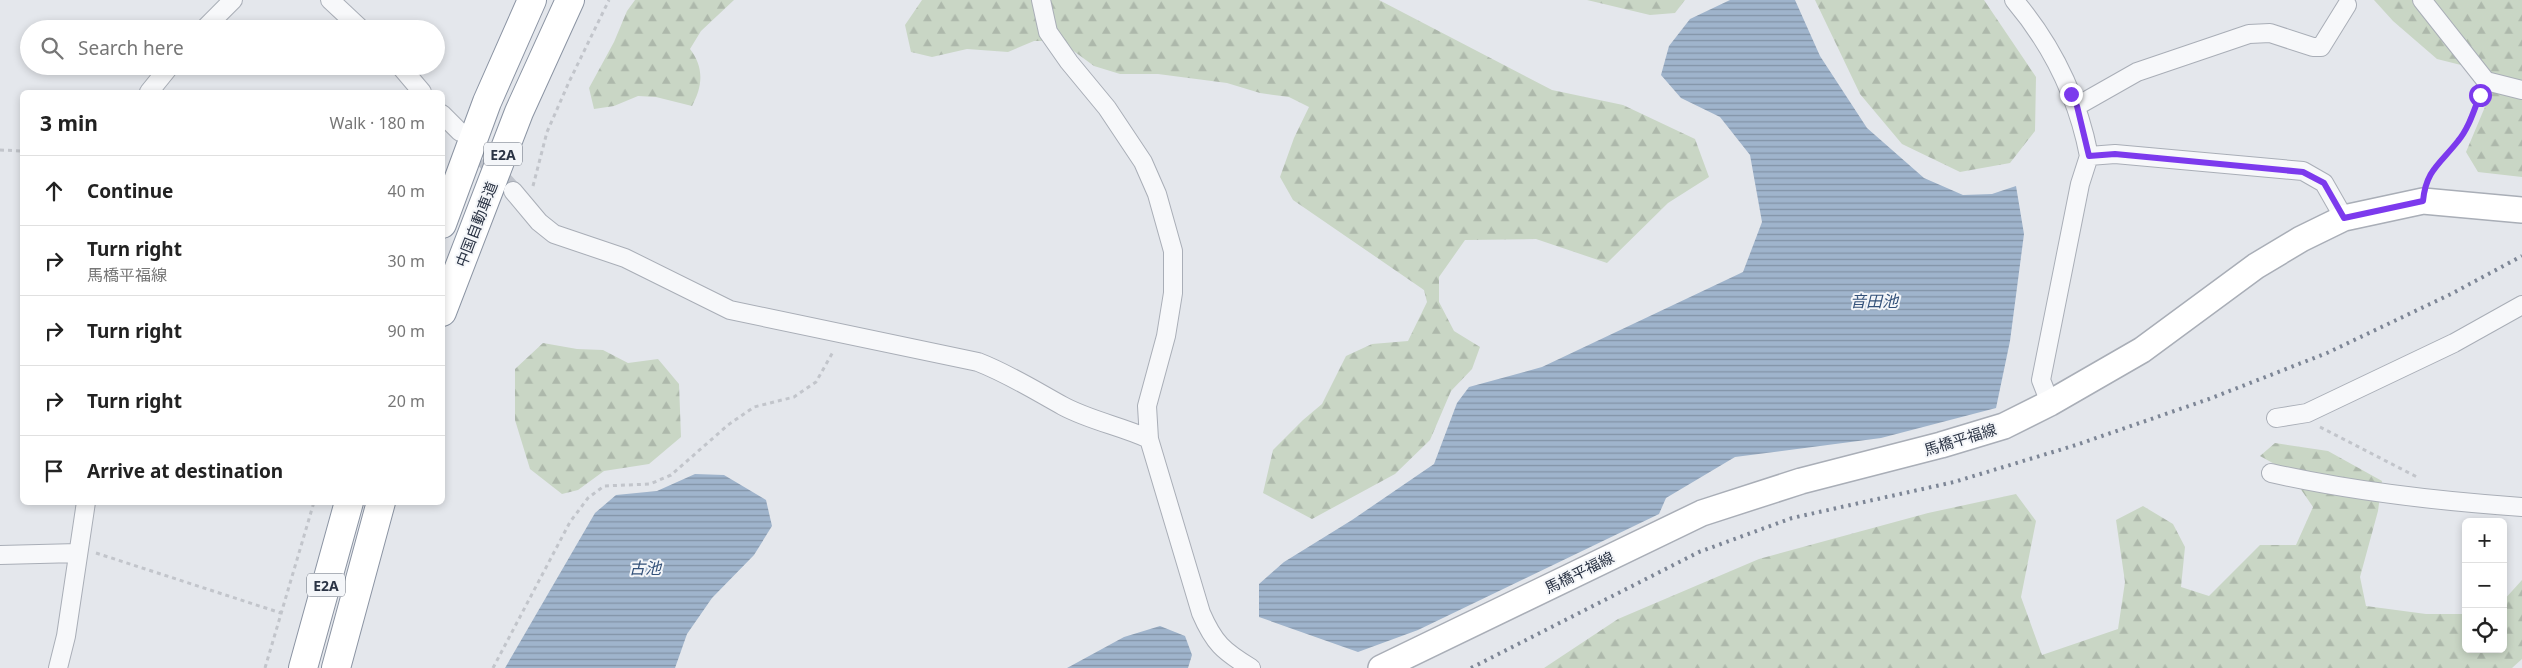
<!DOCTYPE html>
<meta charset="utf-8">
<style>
:root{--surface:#fff;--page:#f6f6f6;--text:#222;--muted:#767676;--line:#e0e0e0}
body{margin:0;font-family:"Noto Sans","Noto Sans JP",sans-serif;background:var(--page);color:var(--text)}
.controls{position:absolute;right:15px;bottom:15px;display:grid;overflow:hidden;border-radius:8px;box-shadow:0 2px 8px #0003}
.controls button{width:45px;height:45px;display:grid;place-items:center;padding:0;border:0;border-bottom:1px solid var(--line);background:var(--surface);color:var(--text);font:25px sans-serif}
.stop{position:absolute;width:15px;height:15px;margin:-11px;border:4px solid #7c3aed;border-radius:50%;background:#fff}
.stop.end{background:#7c3aed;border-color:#fff;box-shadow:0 1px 5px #0008}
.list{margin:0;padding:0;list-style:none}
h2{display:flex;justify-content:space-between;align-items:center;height:65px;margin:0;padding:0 20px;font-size:21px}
h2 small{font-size:16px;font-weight:400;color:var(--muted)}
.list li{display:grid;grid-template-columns:32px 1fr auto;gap:15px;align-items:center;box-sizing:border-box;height:70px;padding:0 20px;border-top:1px solid var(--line)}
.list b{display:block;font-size:19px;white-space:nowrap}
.list p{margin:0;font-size:16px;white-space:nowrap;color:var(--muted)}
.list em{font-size:16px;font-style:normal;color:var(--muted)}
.icon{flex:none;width:28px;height:28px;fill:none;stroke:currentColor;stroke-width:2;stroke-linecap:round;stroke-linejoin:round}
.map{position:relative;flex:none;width:2522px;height:668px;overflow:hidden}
.search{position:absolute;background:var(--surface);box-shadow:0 2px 8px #0003;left:20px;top:20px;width:425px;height:55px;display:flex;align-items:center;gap:12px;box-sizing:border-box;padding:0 18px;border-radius:28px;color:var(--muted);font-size:19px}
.panel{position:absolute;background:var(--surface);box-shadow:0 2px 8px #0003;left:20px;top:90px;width:425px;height:415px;border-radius:8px}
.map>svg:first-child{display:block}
.forest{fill:url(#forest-firs)}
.water{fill:url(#water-rules)}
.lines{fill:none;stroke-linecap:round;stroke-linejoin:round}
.street-tunnel{stroke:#bfc3cb;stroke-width:18;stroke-dasharray:18 9;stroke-linecap:butt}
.street-casing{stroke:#a9aeb7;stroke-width:20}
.secondary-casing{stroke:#a9aeb7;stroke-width:28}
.highway-casing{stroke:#8b94a3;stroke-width:30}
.path{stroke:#c2c5cb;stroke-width:3;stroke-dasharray:4 4;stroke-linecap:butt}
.street{stroke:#f7f8fa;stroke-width:18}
.secondary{stroke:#fff;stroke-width:25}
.highway{stroke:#fff;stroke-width:28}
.rail{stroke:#7d8696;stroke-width:4;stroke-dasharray:2.5 5;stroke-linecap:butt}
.route{stroke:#7c3aed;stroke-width:6}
.labels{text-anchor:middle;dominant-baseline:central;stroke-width:4;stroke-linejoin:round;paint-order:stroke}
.shield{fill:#f4f6f9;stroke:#676e7b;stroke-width:1}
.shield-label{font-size:14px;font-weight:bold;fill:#2b3445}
.street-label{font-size:15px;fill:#2b3445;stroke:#f4f6f9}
.water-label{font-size:16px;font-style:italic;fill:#34527a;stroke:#f4f6f9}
</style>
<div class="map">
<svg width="2522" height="668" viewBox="0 0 2522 668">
<defs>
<pattern id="forest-firs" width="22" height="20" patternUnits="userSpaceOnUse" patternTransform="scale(1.25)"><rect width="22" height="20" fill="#c9d6c5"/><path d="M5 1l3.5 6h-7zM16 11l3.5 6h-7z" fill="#adb8ab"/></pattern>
<pattern id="water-rules" width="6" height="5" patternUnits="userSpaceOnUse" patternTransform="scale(1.25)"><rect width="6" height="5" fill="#9fb4cc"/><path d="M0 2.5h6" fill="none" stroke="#8293a7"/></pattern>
</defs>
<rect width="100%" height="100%" fill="#e4e7ec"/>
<path class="forest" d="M635,0H734L701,31L690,49C704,67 703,86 692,106L656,97L638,96L614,106L594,109L589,88L614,42L627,11Z
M922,0H1379L1552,90L1623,105L1695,139L1709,177L1668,203L1607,263L1536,239L1465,240L1439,277V302L1454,331L1480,347L1472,369L1451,391L1430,440L1395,474L1312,519L1263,493L1273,450L1303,420L1322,404L1346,356L1372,344L1408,341L1427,302L1424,290L1293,200L1280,177L1294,138L1309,107L1289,97L1260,93L1227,83L1158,74H1120L1094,66L1060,41H1034L1008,52L967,49L932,57L911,52L905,25Z
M1587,0H1685L1675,13L1650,15Z
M1815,0H1984L2036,77L2035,131L2010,163L1960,172L1902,144L1860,94Z
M2374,0H2522V177L2478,172L2466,152L2487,102L2475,78L2461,65L2437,59L2393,21Z
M543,343L577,349L603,350L628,363L658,359L679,384L681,437L649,464L604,471L578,490L562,494L530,469L515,420V369Z
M2275,443L2328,451L2382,481L2378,511L2360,577L2366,606L2426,614H2466V649H2503V601L2522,580V659L2512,668H1544L1618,619L1759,559L1928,513L2016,494L2036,521L2021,597L2042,655L2118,629L2125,582L2116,520L2143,506L2173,524L2185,547L2181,587L2209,596L2260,545H2296L2313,507L2289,472L2260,456Z"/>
<path class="water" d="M1730,0H1795L1820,56L1867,128L1924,178L1963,195L1992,194L2016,186L2024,234L2010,341L1996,408L1881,438L1735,457L1666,498L1659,514L1418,630L1358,652L1259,617V584L1284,562L1352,520L1434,464L1457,403L1469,387L1542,367L1743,272L1762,222L1750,155L1720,117L1681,98L1661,75L1669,46L1690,19Z
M695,474L724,475L766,500L772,526L754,555L712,598L687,634L675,668H505L595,513L616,495L657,491Z
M1160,626L1185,636L1192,655L1188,668H1067L1124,637Z"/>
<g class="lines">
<path class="street-tunnel" d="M466,138L513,191"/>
<g class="street-casing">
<path id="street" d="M330,0L361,29
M1041,0L1048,32L1069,62L1107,108L1143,162L1157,194L1173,251V293L1166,336L1147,406L1149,439L1201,613C1214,643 1223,651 1251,668
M2014,0C2052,45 2078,99 2089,156
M2422,0L2486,81L2522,90
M204,29L233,0
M400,66L422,92
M149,92L170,66
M2077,106L2137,72L2249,34L2270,33L2313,47H2321L2347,5
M442,114L460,132
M513,191L539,222L554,234L625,258L730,310L978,362C1009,374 1034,390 1063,406C1091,421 1121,426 1149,439
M2050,403L2041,380L2080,184L2089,156L2115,154L2303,171L2324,183L2344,218
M2276,418L2307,413L2454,343L2522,305
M2271,473C2355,492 2436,501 2522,507
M0,555L78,553
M58,668L66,636L86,502"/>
</g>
<g class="secondary-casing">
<path id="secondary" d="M1381,668L1702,513L1801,481L1941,445L2004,426L2050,403L2142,350L2256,266L2301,239L2344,218L2423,201L2522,210"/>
</g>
<g class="highway-casing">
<path id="highway" d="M442,224L487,102L532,0
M442,312L519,112L570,0
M303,668L349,502
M336,668L381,502"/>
</g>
<path class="path" d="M0,150L22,151
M2428,179L2433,168L2459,141L2480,96
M533,186L547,132L569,82L609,0
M2320,427L2419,478
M96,553L281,613
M265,668L314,502
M493,668L570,522L588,498L604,486L650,484L671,475L728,425L754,407L794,397L816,382L834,350"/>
<use href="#street" class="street"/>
<use href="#secondary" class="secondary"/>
<use href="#highway" class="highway"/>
<path class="rail" d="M1471,668L1699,552L1792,518L1954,482L2076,445L2209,399L2327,353L2451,294L2522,256"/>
</g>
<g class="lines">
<path class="route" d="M2071,94L2077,106L2089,156L2115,154L2303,172L2324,183L2344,218L2423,201C2426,170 2440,164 2458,141C2469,128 2474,110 2480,95"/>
</g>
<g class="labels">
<g class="shield">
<rect x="484" y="142.5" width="38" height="23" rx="4"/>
<rect x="307" y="573.5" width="38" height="23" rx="4"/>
</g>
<g class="shield-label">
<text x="503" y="154">E2A</text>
<text x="326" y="585">E2A</text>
</g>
<g class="street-label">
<text transform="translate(476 224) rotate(-69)">中国自動車道</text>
<text transform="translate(1960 439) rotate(-17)">馬橋平福線</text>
<text transform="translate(1579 572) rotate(-26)">馬橋平福線</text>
</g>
<g class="water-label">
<text x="1874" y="301">音田池</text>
<text x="645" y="568">古池</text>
</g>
</g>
</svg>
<div class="controls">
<button>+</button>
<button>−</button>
<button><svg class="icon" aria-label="locate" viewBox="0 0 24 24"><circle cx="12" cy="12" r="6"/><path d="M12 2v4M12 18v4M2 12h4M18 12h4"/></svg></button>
</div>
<div class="stop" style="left:2480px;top:95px"></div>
<div class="stop end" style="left:2071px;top:94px"></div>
<div class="search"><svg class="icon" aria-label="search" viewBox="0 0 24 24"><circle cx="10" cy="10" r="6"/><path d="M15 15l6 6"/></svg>Search here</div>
<section class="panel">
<h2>3 min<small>Walk · 180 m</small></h2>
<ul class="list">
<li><svg class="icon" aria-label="ahead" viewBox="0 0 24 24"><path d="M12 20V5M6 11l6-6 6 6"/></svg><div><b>Continue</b></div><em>40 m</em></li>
<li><svg class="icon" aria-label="right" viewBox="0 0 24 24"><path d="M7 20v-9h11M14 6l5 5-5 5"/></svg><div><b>Turn right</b><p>馬橋平福線</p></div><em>30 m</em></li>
<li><svg class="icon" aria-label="right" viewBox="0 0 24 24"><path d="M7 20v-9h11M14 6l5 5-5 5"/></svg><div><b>Turn right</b></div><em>90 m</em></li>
<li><svg class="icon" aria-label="right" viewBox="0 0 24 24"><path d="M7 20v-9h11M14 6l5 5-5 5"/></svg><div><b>Turn right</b></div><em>20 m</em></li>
<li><svg class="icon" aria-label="arrive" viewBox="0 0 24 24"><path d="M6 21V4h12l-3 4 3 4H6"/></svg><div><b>Arrive at destination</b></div></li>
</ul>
</section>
</div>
